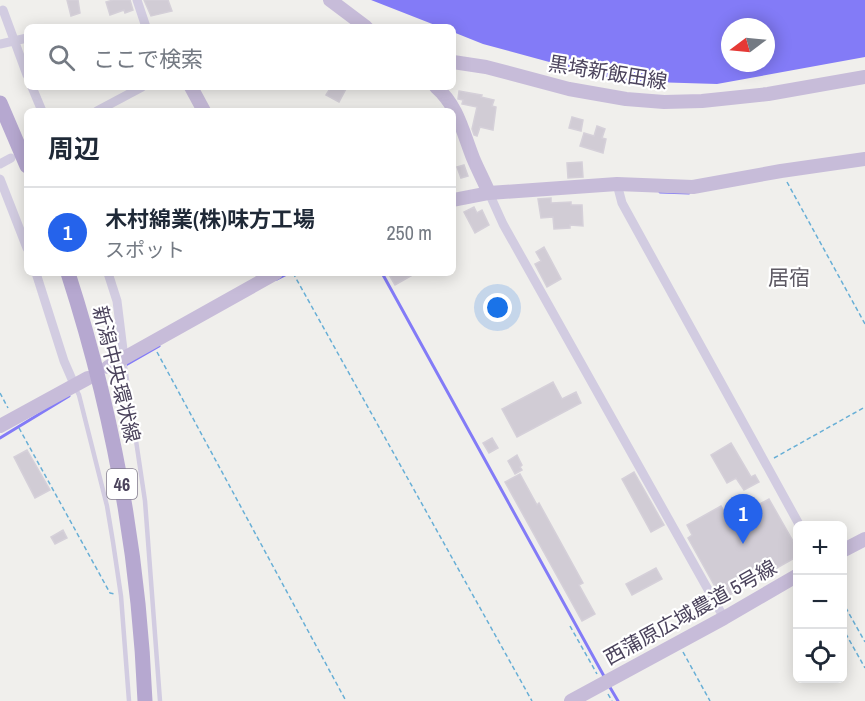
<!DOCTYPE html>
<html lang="ja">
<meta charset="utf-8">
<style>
:root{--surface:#fff;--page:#f2f2f3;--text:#1f2937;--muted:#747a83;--line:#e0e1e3;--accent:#2563eb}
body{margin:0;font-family:"Archivo Narrow","Noto Sans JP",sans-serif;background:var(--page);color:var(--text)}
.controls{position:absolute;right:18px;bottom:18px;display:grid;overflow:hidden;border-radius:9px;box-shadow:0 3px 15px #0003}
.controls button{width:54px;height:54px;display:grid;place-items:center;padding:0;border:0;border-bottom:2px solid var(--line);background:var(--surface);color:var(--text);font:30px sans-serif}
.compass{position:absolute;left:721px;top:18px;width:54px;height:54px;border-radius:50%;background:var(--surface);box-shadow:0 3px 15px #0003;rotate:254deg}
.you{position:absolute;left:498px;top:308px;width:21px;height:21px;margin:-15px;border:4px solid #fff;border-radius:50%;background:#1a73e8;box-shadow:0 0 0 9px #1a73e833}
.badge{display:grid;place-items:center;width:39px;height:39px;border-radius:50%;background:var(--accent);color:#fff;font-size:20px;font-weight:700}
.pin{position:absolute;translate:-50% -50px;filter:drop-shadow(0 2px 3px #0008)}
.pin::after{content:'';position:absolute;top:32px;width:21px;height:18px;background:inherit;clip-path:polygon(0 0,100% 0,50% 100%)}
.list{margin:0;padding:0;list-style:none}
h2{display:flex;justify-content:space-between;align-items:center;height:78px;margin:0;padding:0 24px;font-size:26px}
h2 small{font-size:20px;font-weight:400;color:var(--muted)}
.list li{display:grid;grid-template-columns:39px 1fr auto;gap:18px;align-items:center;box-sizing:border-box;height:90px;padding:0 24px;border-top:2px solid var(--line)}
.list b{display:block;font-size:22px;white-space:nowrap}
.list p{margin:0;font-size:20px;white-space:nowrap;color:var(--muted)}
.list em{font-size:20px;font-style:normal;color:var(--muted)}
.icon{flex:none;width:33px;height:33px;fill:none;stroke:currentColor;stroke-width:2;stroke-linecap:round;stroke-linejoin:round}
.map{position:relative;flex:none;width:865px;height:701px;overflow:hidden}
.search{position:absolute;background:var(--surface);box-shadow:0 3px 15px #0003;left:24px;top:24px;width:432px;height:66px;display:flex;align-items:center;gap:15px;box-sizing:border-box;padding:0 21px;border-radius:9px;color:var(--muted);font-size:22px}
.panel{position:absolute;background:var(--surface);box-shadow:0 3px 15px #0003;left:24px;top:108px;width:432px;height:168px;border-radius:9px}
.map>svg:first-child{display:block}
.water{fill:#837bf7;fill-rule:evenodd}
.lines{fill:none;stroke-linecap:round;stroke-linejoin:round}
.stream{stroke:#837bf7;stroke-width:3}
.building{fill:#d1ccd5;stroke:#d5d0d9;stroke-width:1.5}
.path{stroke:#68afd6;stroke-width:1.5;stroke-dasharray:4.5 3;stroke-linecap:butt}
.lane{stroke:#d2cce1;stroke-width:4.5}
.street{stroke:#d2cce1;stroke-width:9}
.secondary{stroke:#c7bcd9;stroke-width:14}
.primary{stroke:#b6a8d0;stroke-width:15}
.labels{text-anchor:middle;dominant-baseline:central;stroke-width:4.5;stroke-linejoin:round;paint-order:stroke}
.shield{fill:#fff;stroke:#817b8d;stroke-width:1.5}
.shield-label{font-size:18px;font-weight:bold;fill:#4b435c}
.street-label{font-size:20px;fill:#4b435c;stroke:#fff}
.neighbourhood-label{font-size:21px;fill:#5c5862;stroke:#fff}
</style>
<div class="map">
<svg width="865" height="701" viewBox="0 0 865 701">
<rect width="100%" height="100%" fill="#f0efec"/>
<path class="water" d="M371,0H865V57L717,84L619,81L483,44L453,32V27H440ZM730,27H766V63H730Z"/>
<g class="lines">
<path class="stream" d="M660,192L689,193
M382,273L605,678
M277,279L289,273
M117,370L159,346
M0,438L69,396
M608,684L618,701"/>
</g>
<path class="building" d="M67,0H78L80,13L71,16Z
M113,0H130L133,10L125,13L124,10L110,15L106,2Z
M144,0H168L172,11L151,16Z
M331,87H347L339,102L326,95Z
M459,91L482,95L481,97L494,100L492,106L496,107L493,130L480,127L477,136L474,135L472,129L477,107L462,104L463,100L458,99Z
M572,117L583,120L581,131L569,128Z
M597,126L605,129L602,138L606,139L603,153L580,146L584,133L594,136Z
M582,162L583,177L568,178L567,163Z
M464,165L468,176L461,178L457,167Z
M551,198V203L571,202V205H582L583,226L570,225V228L554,229L553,217L541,218L538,199Z
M474,207L477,213L482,210L489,225L475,233L464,212Z
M544,247L561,279L547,287L535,264L541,261L536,252Z
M388,273H416L395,285Z
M553,382L562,399L576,392L581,403L517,437L502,409Z
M492,438L498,448L489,453L483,443Z
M731,443L751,477L755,475L759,482L744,490L736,478L727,483L711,455Z
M27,450L50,490L35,498L14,457Z
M517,455L522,465L520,467L522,470L515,474L508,461Z
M634,472L664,525L651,532L622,479Z
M520,474L537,505L539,503L583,583L579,585L595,614L582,621L505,482Z
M769,499L798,550V556L726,597L722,589L718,592L688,538L692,535L687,525L721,506L735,530L763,514L758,505Z
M63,530L67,538L55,544L51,537Z
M656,568L662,579L632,595L626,584Z"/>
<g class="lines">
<path class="path" d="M787,182L865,324
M293,273L532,701
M157,352L346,701
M0,393L8,408
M19,428L110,593L115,594
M774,458L865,407
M842,601L865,642
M570,626L597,674
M842,627L865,668
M683,652L710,701
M608,694L612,701"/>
<path class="lane" d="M124,360L145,501L160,701
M75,387L79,395L107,506L113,542L121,596L129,701"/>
<path class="street" d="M137,0L146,27
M3,10L27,75
M0,44L27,38
M32,87L42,111
M97,111L142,87
M0,164L11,158
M0,179L27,248
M617,184L622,203L800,526
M489,193L503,224L724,618
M36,273L64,361L74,384
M108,273L117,301L124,358"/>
<path class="secondary" d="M330,0L366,27
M453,62L486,67L569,89L626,99L664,102L702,101L768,94L865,77
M191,87L204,111
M436,87C458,106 463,133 473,158C478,170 484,181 489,193
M453,200L489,193L617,184L693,187L781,171L865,159
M108,367L276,273
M0,426L88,378
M842,551L865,539
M571,701L724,618L798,575"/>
<path class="primary" d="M0,103L27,166
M68,273C113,412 139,555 145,701"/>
</g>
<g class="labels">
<rect class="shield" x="107" y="469" width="30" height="30" rx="4.5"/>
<g class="shield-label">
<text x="122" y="484">46</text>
</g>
<g class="street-label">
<text transform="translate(608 72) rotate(9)">黒埼新飯田線</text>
<text transform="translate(117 374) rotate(76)">新潟中央環状線</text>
<text transform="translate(690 612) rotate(-29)">西蒲原広域農道 5号線</text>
</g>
<g class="neighbourhood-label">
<text x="789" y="277">居宿</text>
</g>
</g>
</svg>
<div class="controls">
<button>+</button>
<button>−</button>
<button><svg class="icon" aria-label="locate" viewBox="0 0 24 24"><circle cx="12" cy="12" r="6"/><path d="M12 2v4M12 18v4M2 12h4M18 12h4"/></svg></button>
</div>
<svg class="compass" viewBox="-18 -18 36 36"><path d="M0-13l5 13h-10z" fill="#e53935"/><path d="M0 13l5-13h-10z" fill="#747a83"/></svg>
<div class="you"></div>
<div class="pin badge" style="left:743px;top:544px">1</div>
<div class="search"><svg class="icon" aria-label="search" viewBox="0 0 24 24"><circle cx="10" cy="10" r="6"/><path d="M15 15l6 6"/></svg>ここで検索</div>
<section class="panel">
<h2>周辺<small></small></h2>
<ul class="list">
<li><span class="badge">1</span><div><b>木村綿業(株)味方工場</b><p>スポット</p></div><em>250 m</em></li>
</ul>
</section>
</div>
